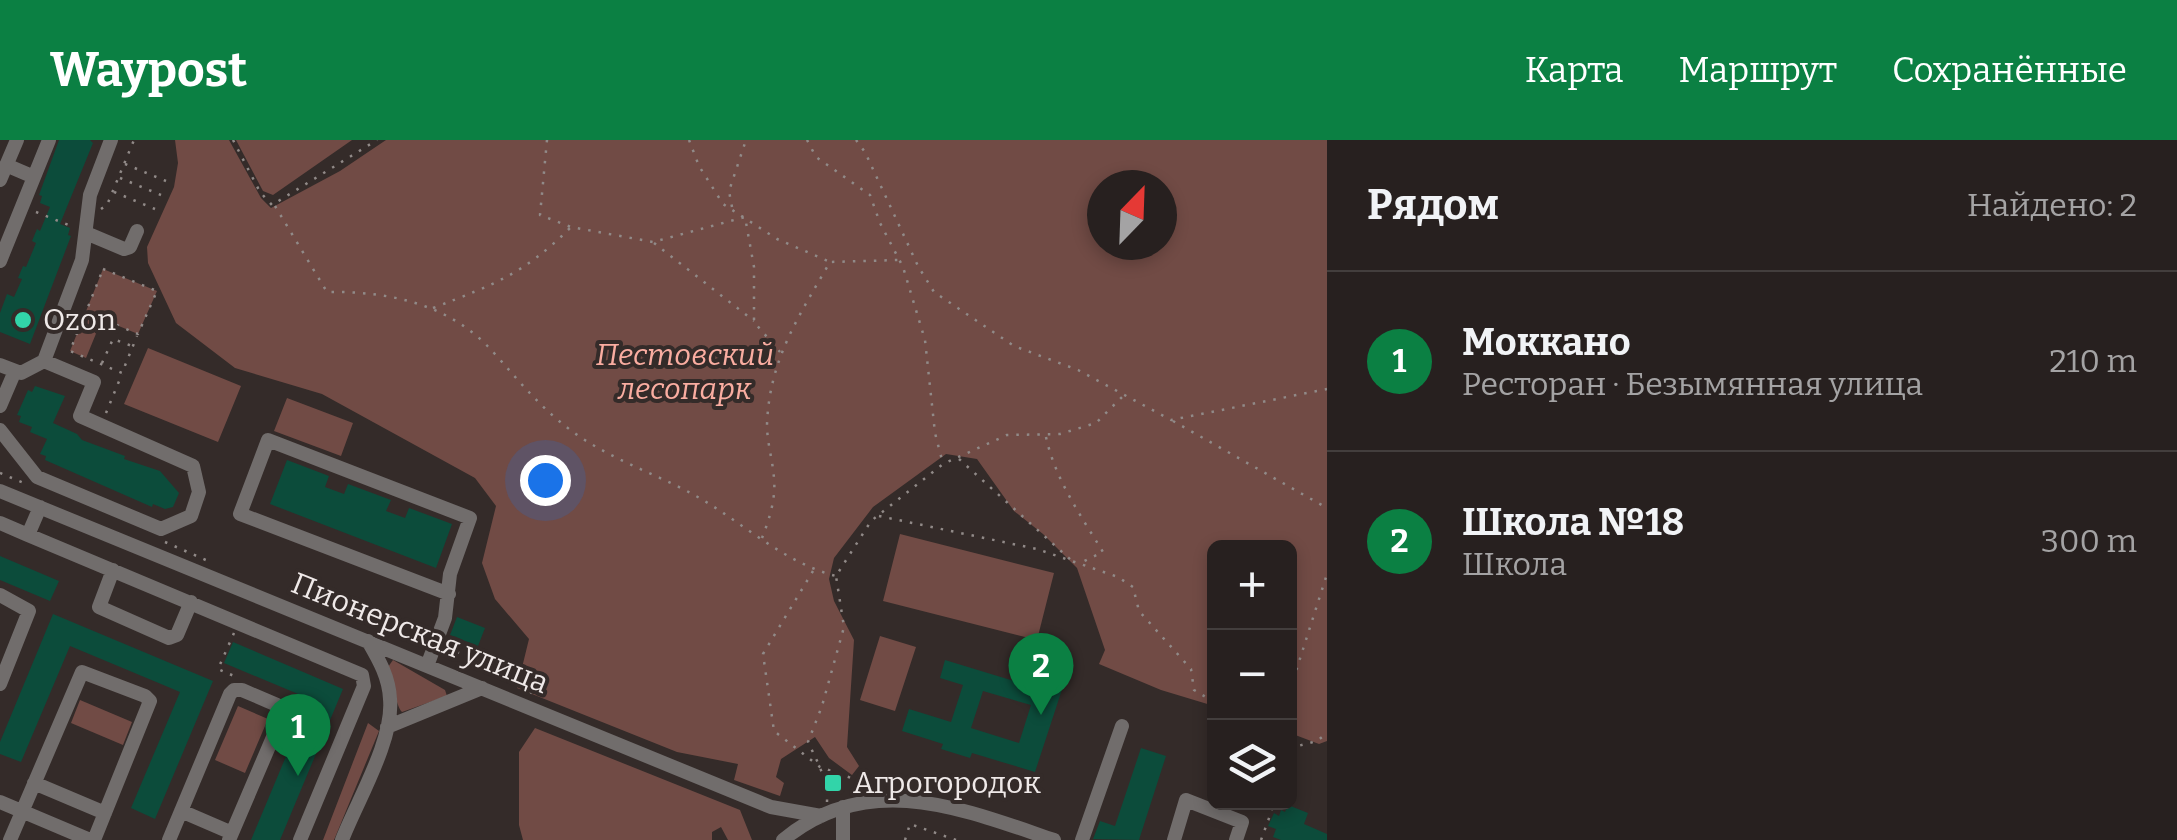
<!DOCTYPE html>
<html lang="ru">
<meta charset="utf-8">
<style>
:root{--surface:#27201f;--page:#332d2c;--text:#f1f3f6;--muted:#a4a3a4;--line:#433e3d;--accent:#0b8043}
body{margin:0;font-family:Bitter,serif;background:var(--page);color:var(--text)}
.controls{position:absolute;right:30px;bottom:30px;display:grid;overflow:hidden;border-radius:15px;box-shadow:0 5px 15px #0003}
.controls button{width:90px;height:90px;display:grid;place-items:center;padding:0;border:0;border-bottom:2px solid var(--line);background:var(--surface);color:var(--text);font:50px sans-serif}
.compass{position:absolute;left:1087px;top:30px;width:90px;height:90px;border-radius:50%;background:var(--surface);box-shadow:0 5px 15px #0003;rotate:23deg}
.you{position:absolute;left:545px;top:340px;width:35px;height:35px;margin:-25px;border:8px solid #fff;border-radius:50%;background:#1a73e8;box-shadow:0 0 0 15px #1a73e833}
.badge{display:grid;place-items:center;width:65px;height:65px;border-radius:50%;background:var(--accent);color:#fff;font-size:32px;font-weight:700}
.pin{position:absolute;translate:-50% -82px;filter:drop-shadow(0 2px 5px #0008)}
.pin::after{content:'';position:absolute;top:52px;width:35px;height:30px;background:inherit;clip-path:polygon(0 0,100% 0,50% 100%)}
.list{margin:0;padding:0;list-style:none}
h2{display:flex;justify-content:space-between;align-items:center;height:130px;margin:0;padding:0 40px;font-size:42px}
h2 small{font-size:32px;font-weight:400;color:var(--muted)}
.list li{display:grid;grid-template-columns:65px 1fr auto;gap:30px;align-items:center;box-sizing:border-box;height:180px;padding:0 40px;border-top:2px solid var(--line)}
.list b{display:block;font-size:38px;white-space:nowrap}
.list p{margin:0;font-size:32px;white-space:nowrap;color:var(--muted)}
.list em{font-size:32px;font-style:normal;color:var(--muted)}
.icon{flex:none;width:55px;height:55px;fill:none;stroke:currentColor;stroke-width:2;stroke-linecap:round;stroke-linejoin:round}
.map{position:relative;flex:none;width:1327px;height:700px;overflow:hidden}
header{display:flex;align-items:center;gap:60px;box-sizing:border-box;height:140px;padding:0 50px;background:var(--accent);color:#fff}
header strong{font-size:48px}
nav{display:flex;gap:55px;margin-inline-start:auto;font-size:35px}
main{display:flex}
aside{flex:1;background:var(--surface)}
.map>svg:first-child{display:block}
.green{fill:#714b45;fill-rule:evenodd}
.building{fill:#0c4c3b;fill-rule:evenodd}
.lines{fill:none;stroke-linecap:round;stroke-linejoin:round}
.path{stroke:#918a88;stroke-width:2.5;stroke-dasharray:2.5 8;stroke-linecap:butt}
.minor{stroke:#716d6c;stroke-width:14}
.poi-dot{fill:#32d4a9;stroke:#342b29;stroke-width:4}
.labels{text-anchor:middle;dominant-baseline:central;stroke-width:8;stroke-linejoin:round;paint-order:stroke}
.poi-label{font-size:30px;fill:#efe9e8;stroke:#342b29;text-anchor:start}
.park-label{font-size:30px;font-style:italic;fill:#faada1;stroke:#342b29}
.street-label{font-size:30px;fill:#efe9e8;stroke:#342b29}
</style>
<header>
<strong>Waypost</strong>
<nav><a>Карта</a><a>Маршрут</a><a>Сохранённые</a></nav>
</header>
<main>
<div class="map">
<svg width="1327" height="700" viewBox="0 0 1327 700">
<rect width="100%" height="100%" fill="#342b29"/>
<path class="green" d="M175,0H229L261,58L271,68L340,31L386,0H1327V601L1319,604L1290,593V408H1214V566L1161,550L1099,524L1105,510L1077,428L1043,394L1014,371L977,319L946,314L873,367L834,418L829,439L834,461L854,500L847,607L859,626L852,635L829,618L815,597L781,619L776,637L784,643L780,656L734,640L738,624L677,612L517,548L529,499L495,459L482,423L496,366L475,338L322,254L235,228L176,183L148,123L147,107L174,47L178,23ZM1102,45H1162V105H1102Z
M236,0H352L273,55L263,51Z
M103,129L157,151L138,194L102,179L86,218L70,211Z
M148,208L241,246L218,302L124,264Z
M287,258L353,283L341,316L274,291Z
M900,394L1054,433L1037,500L883,461Z
M880,496L916,507L895,571L860,560Z
M393,520L445,550L447,556L402,572C394,563 395,540 388,527Z
M80,560L132,582L123,605L71,583Z
M238,566L268,579L245,633L215,620Z
M368,583L379,591L334,700H323Z
M535,588L740,670L752,700H728L721,687L712,692V700H523L519,685V612Z"/>
<path class="building" d="M59,0H90L93,3L60,84L70,88L68,95L71,96L30,204L0,192V173L7,154L14,157L22,139L18,138L23,126L26,127L36,103L32,101L37,89L40,91L50,67L40,63L42,56L39,55Z
M35,246L65,256L53,283L77,294L82,300L125,316L124,319L160,331L179,353L173,367L165,369L153,364L152,367L45,320L46,316L40,314L47,299L30,292L32,287L19,282L21,276L17,275L28,250L32,252Z
M287,320L329,336L325,347L344,354L348,344L391,360L386,371L405,378L409,368L452,384L436,428L270,364Z
M0,416L59,441L50,461L0,440Z
M53,474L213,541L155,679L131,668L180,552L161,544L70,506L21,622L0,614V602Z
M457,477L485,488L478,506L450,495Z
M233,502L343,549L280,700H251L310,559L224,523Z
M1047,515L1071,522L1035,632L972,613L970,618L941,609L943,604L902,591L909,569L951,582L963,545L940,538L945,520L1037,548ZM983,551L1031,565L1019,603L971,588Z
M1141,608L1166,616L1139,700L1093,699L1100,681L1115,686Z
M1288,665L1308,673L1304,684L1327,694V700H1281L1273,697L1276,689L1268,686L1274,673L1279,676L1281,670L1285,672Z"/>
<g class="lines">
<path class="path" d="M233,0L260,52L272,65L377,0
M547,0L540,75L571,87L653,102L745,77L754,127V182L780,212
M689,0L699,26L723,64L777,99L828,121
M807,0L816,17L870,55L880,83L903,127L925,200L935,293L943,324
M856,0L865,12L918,126L934,152L1014,206L1078,230L1171,280L1327,249
M125,24L166,41
M120,38L161,55
M114,52L155,69
M275,66L327,152C389,151 451,164 494,213C520,242 538,265 569,289C612,322 666,336 711,365C752,391 789,424 836,436
M732,67L729,51L746,0
M101,69L107,65L134,0
M36,72L71,86
M654,103L754,181
M103,129L157,151L138,194L86,172Z
M433,168C493,145 524,134 570,88
M85,173L70,211L122,233L137,196
M102,223L113,199L132,206
M106,273L122,234
M1173,281L1327,368
M1046,297C1055,339 1081,376 1103,412L1078,424
M959,319L1072,421
M0,333L24,343
M879,376L1037,409L1118,437L1133,447L1139,471L1191,529L1194,550L1214,562
M762,398C769,380 776,359 774,339C773,321 767,303 767,285C769,220 799,176 830,122L899,120
M165,402L208,421
M813,431L763,514L774,591L820,627L854,639L905,648
M234,493L218,529L234,536
M447,508L499,529L536,556
M1290,550L1327,434
M1290,608L1317,601L1327,593
M827,662C828,640 817,621 808,602L822,566L844,487L836,436L871,381L943,324L1007,295L1060,294L1096,283L1124,255
M905,700L910,684L956,700
M1261,700L1272,670"/>
<path class="minor" d="M6,25L34,37
M0,40L17,0
M86,93L124,109L130,107L137,91
M0,121L49,0
M0,225L21,233L44,221L82,120L90,55L111,0
M0,266L15,231
M0,290L37,337L161,389L191,376L199,352L193,326L80,276L94,242L44,221
M0,351L771,667L821,676
M0,383L28,395L40,367
M28,395L362,535L364,546L300,700
M113,430L99,467L169,498L177,495L191,462
M0,455L29,471L0,544
M427,526L445,478L450,434L470,378L268,300L240,374L449,454
M387,587L482,548
M34,643L105,673
M0,662L90,700
M181,671L232,693
M10,700L82,532L145,556L150,561L94,700
M169,700L230,554L234,550H242L277,565L282,576L229,700
M342,700C357,661 394,600 390,559C389,537 379,520 368,501
M783,700C868,629 963,669 1054,700
M843,700V667
M1082,700L1122,586
M1174,700L1186,660L1242,682L1236,700"/>
</g>
<g class="poi-dot">
<circle cx="23" cy="180" r="10"/>
<rect x="823" y="633" width="20" height="20" rx="5"/>
</g>
<g class="labels">
<g class="poi-label">
<text x="43" y="180">Ozon</text>
<text x="853" y="643">Агрогородок</text>
</g>
<g class="park-label">
<text x="685" y="215">Пестовский<tspan x="685" dy="34">лесопарк</tspan></text>
</g>
<g class="street-label">
<text transform="translate(420 493) rotate(22)">Пионерская улица</text>
</g>
</g>
</svg>
<div class="controls">
<button>+</button>
<button>−</button>
<button><svg class="icon" aria-label="layers" viewBox="0 0 24 24"><path d="M12 4l9 5-9 5-9-5zM3 14l9 5 9-5"/></svg></button>
</div>
<svg class="compass" viewBox="-18 -18 36 36"><path d="M0-13l5 13h-10z" fill="#e53935"/><path d="M0 13l5-13h-10z" fill="#a4a3a4"/></svg>
<div class="you"></div>
<div class="pin badge" style="left:298px;top:636px">1</div>
<div class="pin badge" style="left:1041px;top:575px">2</div>
</div>
<aside>
<h2>Рядом<small>Найдено: 2</small></h2>
<ul class="list">
<li><span class="badge">1</span><div><b>Моккано</b><p>Ресторан · Безымянная улица</p></div><em>210 m</em></li>
<li><span class="badge">2</span><div><b>Школа №18</b><p>Школа</p></div><em>300 m</em></li>
</ul>
</aside>
</main>
